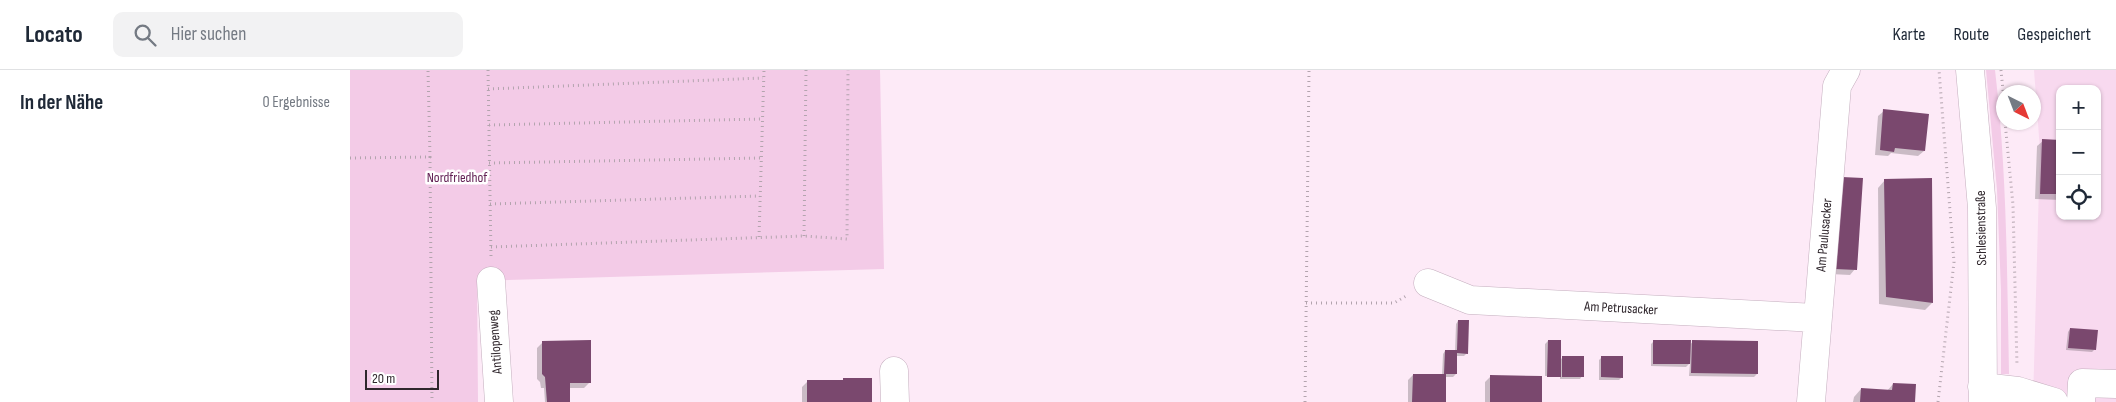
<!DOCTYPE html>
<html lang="de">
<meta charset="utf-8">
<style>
:root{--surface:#fff;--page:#f2f2f3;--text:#1f2937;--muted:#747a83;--line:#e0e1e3}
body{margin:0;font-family:"Sofia Sans Condensed",sans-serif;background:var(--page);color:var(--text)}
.controls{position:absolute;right:15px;top:15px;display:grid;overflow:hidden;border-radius:10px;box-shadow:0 1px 4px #0004}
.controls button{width:45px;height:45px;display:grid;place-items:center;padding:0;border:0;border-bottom:1px solid var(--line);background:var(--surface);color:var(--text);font:25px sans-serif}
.compass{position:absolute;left:1646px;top:15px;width:45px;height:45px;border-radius:50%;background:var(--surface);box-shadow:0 1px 4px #0004;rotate:138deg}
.scale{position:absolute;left:15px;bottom:12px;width:74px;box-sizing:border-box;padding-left:5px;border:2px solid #2f262c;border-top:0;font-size:14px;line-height:18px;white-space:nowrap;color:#2f262c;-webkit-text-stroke:4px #fff;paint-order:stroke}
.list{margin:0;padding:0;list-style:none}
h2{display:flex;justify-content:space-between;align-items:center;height:65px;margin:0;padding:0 20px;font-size:21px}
h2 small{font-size:16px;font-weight:400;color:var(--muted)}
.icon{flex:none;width:28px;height:28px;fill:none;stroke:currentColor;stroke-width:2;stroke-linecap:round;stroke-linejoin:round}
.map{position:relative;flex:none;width:1766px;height:332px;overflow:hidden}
header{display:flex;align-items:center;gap:30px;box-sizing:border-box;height:70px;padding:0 25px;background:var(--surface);border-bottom:1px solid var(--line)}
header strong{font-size:24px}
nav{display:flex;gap:28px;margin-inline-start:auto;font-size:18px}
.search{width:350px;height:45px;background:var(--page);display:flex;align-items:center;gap:12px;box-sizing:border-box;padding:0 18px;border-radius:10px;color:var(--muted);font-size:19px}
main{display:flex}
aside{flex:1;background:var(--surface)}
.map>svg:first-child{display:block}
.built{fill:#f8d9ef;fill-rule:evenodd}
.green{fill:#f3cbe7}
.shadow{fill:#0003}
.building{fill:#7a486e}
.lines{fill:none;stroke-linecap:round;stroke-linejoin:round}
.minor-casing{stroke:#c4aebe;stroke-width:29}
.path{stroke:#b3a4ae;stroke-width:3;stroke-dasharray:1 4;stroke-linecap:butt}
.minor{stroke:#fff;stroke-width:28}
.labels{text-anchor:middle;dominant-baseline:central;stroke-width:5;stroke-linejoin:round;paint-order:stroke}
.park-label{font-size:14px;fill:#632155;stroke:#fff}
.street-label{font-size:14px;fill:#2f262c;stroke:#fff}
</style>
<header>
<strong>Locato</strong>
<div class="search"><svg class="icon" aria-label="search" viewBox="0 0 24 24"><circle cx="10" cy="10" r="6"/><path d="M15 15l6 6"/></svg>Hier suchen</div>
<nav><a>Karte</a><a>Route</a><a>Gespeichert</a></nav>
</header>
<main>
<aside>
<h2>In der Nähe<small>0 Ergebnisse</small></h2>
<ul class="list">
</ul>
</aside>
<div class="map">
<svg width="1766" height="332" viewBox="0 0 1766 332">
<rect width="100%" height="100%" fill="#fdeaf7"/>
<path class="built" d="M1684,0H1766V332H1683L1690,80ZM1710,19H1747V146H1710Z"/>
<path class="green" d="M0,0H530L534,199L127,211L128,332H0Z
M1636,0H1645C1657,101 1657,203 1659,304H1651V220L1647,120Z"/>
<path class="shadow" d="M1534,41L1574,81L1568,86L1541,83L1538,86L1525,85L1528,46Z
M1693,71H1710V130L1685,129L1687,76Z
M1492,108L1505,199L1500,205L1480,204Z
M1535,110L1582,233L1575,240L1529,234L1528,118Z
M1108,251L1117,283L1114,286H1106V304L1103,307H1095L1094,332H1058V310L1063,305L1092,306L1093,284L1095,281L1105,282L1106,254Z
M1720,259L1745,279L1742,282L1716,280L1718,262Z
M1198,271L1210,290L1213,287L1232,306L1230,309H1210V306H1195V274Z
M1304,271L1339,275L1343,272L1407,304L1404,307L1339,306L1340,293L1336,297L1301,296V274Z
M193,272L240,312L234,318H219V332H195L194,318H191L190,312L187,309V278Z
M1252,287L1272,307L1269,310H1249V290Z
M1141,306L1191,332H1135V312Z
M457,312L521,332H452V317Z
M1543,314L1564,332H1503L1504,327L1511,319L1537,321Z"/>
<path class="building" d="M1533,39L1579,44L1575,81L1545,78L1544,82L1530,80Z
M1692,69L1710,70V124H1690Z
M1492,107L1513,108L1507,200L1485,199Z
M1582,108L1583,233L1536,227L1534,109Z
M1108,250H1119L1118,284L1107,283V304H1096V332H1062L1063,304H1094L1095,280H1107Z
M1720,258L1748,260L1746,280L1718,278Z
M241,270V313H220V332H197L195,307L192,304V271Z
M1198,270H1211V307H1197Z
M1303,270H1341L1340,294H1303Z
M1342,270L1408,271V304L1341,303Z
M1212,286H1234V307H1212Z
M1251,286H1273V308L1251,307Z
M1140,305L1192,306V332H1140Z
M493,308H522V332H457V310H493Z
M1543,313L1566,314L1565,332H1510L1511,318L1542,320Z"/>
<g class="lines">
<g class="minor-casing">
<path id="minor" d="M1620,0L1632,138L1633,332
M141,211L149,332
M1078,213L1120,230L1466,248
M544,301L545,332
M1632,317L1668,321L1704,332
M1461,332L1487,16L1496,0
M1731,332L1732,313L1766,314"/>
</g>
<path class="path" d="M138,0L141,187
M1651,0L1654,31
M138,19L413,8
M1655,52L1663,135L1667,296
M139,55L412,49
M80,87L82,332
M0,88L80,87L78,0
M139,93L411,88
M140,134L410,126
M454,166L456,0
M409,167L414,0
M141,177L454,166L497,169L498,0
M956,233H1044L1056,226
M955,332L959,0
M1588,332L1604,192L1589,0"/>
<use href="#minor" class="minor"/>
</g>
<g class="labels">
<g class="park-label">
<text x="107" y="107">Nordfriedhof</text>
</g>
<g class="street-label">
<text transform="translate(1631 158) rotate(-91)">Schlesienstraße</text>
<text transform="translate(1474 165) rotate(-85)">Am Paulusacker</text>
<text transform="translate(1271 238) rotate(3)">Am Petrusacker</text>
<text transform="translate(145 272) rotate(-94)">Antilopenweg</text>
</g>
</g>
</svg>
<div class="controls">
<button>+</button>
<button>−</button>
<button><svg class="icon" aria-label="locate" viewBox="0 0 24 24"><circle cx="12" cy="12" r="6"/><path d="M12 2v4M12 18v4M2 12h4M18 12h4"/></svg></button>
</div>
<svg class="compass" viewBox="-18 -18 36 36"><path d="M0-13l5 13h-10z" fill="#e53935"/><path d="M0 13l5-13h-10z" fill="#747a83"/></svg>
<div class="scale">20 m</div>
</div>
</main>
